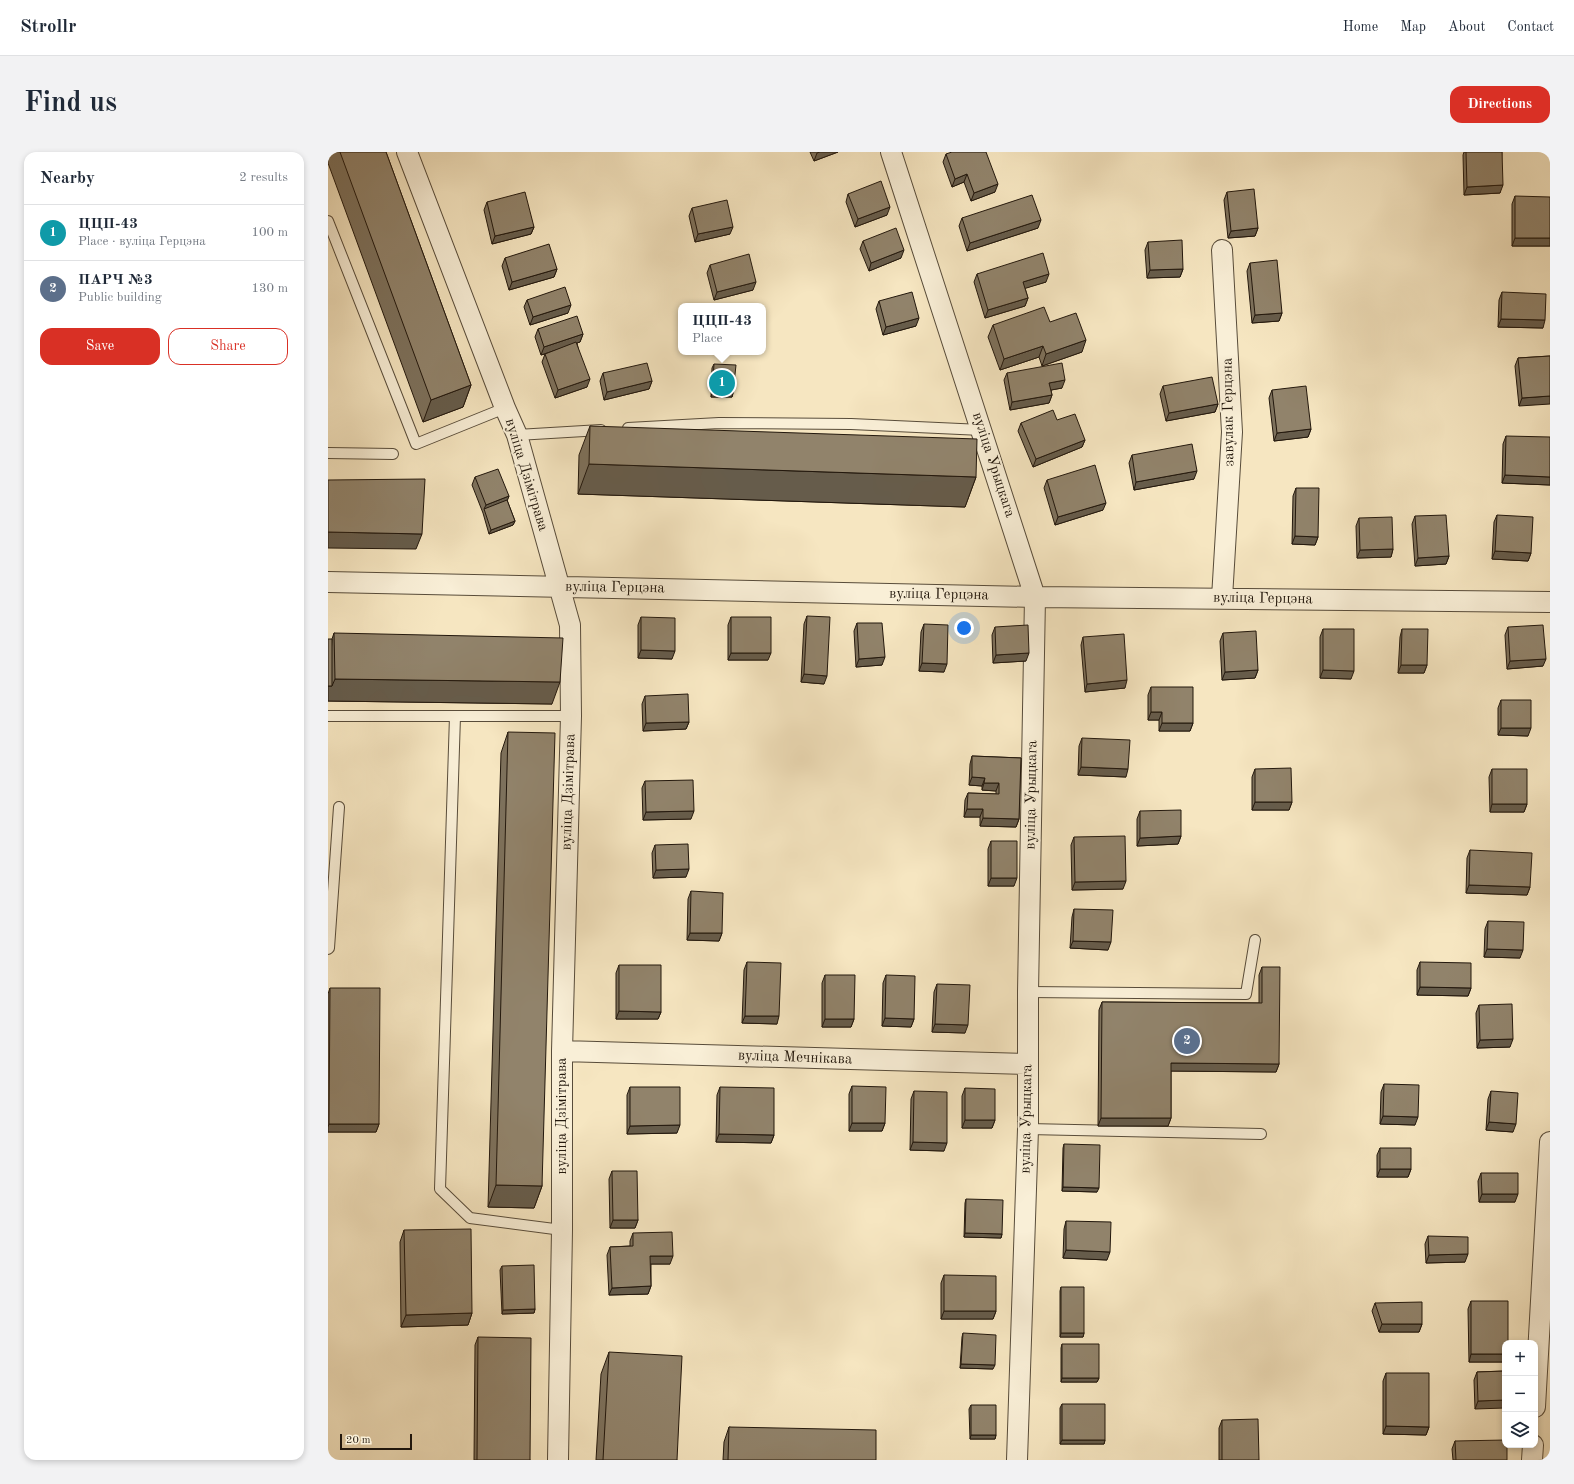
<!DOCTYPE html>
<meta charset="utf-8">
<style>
:root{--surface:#fff;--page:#f2f2f3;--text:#1f2937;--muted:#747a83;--line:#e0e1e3;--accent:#d93025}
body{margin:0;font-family:"Old Standard TT",serif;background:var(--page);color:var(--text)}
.controls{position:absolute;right:12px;bottom:12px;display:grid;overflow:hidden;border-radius:8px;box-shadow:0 2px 6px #0003}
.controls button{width:36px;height:36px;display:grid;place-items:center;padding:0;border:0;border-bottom:1px solid var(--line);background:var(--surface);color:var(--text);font:20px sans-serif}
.scale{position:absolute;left:12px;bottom:10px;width:72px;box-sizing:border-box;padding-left:4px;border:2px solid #23180d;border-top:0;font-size:11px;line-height:14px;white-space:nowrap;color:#23180d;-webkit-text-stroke:3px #f9efd7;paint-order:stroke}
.you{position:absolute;left:636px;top:476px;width:14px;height:14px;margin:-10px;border:3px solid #fff;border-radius:50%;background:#1a73e8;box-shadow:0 0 0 6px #1a73e833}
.badge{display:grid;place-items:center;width:26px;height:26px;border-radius:50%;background:var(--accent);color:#fff;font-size:13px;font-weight:700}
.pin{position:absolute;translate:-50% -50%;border:2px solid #fff;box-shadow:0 1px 4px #0006}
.popup{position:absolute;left:350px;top:151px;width:88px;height:52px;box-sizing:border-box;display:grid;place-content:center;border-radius:8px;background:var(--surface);filter:drop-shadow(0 1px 3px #0005);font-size:13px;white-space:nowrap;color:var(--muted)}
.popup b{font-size:15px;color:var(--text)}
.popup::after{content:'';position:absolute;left:50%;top:100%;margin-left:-8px;border:8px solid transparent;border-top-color:var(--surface)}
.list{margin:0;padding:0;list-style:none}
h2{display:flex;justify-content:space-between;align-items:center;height:52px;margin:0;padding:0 16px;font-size:17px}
h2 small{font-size:13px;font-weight:400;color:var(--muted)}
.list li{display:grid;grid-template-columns:26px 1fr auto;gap:12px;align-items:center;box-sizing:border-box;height:56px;padding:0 16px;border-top:1px solid var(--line)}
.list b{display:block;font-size:15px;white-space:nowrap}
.list p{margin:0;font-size:13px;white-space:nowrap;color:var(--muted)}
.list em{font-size:13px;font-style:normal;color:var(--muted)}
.actions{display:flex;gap:8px;padding:12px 16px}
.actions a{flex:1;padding:9px 0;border:1px solid var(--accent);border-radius:12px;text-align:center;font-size:14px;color:var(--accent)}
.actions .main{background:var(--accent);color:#fff}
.icon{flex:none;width:22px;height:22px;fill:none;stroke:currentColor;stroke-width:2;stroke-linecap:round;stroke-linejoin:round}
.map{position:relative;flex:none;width:1222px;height:1308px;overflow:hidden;border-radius:12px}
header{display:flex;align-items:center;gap:24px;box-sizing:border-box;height:56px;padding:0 20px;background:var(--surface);border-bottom:1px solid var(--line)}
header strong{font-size:19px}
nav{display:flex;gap:22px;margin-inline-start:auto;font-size:14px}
.intro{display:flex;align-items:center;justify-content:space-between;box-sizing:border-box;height:96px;padding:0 24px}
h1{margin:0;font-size:28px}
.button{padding:10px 18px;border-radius:12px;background:var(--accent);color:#fff;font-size:14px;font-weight:700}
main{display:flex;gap:24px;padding:0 24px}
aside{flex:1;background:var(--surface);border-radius:12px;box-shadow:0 2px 6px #0003}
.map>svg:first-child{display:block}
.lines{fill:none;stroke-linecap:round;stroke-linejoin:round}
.service-casing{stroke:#584c3a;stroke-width:12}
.minor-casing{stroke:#584c3a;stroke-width:22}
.service{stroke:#f9efd7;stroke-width:10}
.minor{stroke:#f9efd7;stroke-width:20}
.wall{fill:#7d715c;stroke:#23180d}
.shaded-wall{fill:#665c4b;stroke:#23180d}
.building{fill:#91836b;stroke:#23180d}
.labels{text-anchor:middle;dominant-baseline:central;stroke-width:4;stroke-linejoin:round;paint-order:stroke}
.street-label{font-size:15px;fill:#23180d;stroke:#f9efd7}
</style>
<header>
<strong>Strollr</strong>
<nav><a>Home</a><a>Map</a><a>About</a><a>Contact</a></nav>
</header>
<div class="intro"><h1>Find us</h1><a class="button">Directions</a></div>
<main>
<aside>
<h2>Nearby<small>2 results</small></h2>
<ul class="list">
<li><span class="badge" style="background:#0f9aa8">1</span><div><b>ЦЦП-43</b><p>Place · вуліца Герцэна</p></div><em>100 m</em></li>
<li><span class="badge" style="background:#5c6f8a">2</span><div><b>ПАРЧ №3</b><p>Public building</p></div><em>130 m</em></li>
</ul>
<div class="actions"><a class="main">Save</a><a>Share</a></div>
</aside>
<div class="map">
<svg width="1222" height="1308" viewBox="0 0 1222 1308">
<rect width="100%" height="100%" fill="#f6e6c1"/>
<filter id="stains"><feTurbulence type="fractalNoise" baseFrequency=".005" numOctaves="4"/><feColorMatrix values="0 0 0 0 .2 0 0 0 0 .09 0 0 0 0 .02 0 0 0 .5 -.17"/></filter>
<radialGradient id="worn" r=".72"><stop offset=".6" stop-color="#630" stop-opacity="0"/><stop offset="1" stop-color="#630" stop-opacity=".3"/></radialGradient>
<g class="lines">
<g class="service-casing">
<path id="service" d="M0,69L88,292L177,256
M300,276L391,271L523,272L654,278
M189,283L273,278
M0,301L65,302
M0,564H127
M0,797L1,796L11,655
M700,840L918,842L927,788
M700,977L933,982
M234,1078L142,1066L112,1037L127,564H243"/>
</g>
<g class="minor-casing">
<path id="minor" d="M79,0L177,256L189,283L242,473L243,564L234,899V1078L230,1308
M563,0L707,445L700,840V977L689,1308
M894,98L904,280L894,446
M0,430L707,445L1222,450
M234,899L700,912
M1207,1255L1222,990
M1204,1308L1205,1293"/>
</g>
<use href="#service" class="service"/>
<use href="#minor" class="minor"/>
</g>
<path class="wall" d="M0,0H58L143,233L135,255L95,270L0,11Z
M482,0H510L486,9Z
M1136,0H1174L1172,41L1136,43L1135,3Z
M618,2L667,40L643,49L636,30L624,35L615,10Z
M899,40L930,76L927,84L900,86L896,48Z
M520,42L559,63L527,75L518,50Z
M1187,44L1222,94H1184V52Z
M159,50L206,75L203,82L164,92L156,58Z
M364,56L402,82L367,90L361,64Z
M634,66L710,76L639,99L631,74Z
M535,89L573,106L541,119L532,97Z
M820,90L855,117L852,125L819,126L817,98Z
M177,106L229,117L226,125L181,138L174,114Z
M922,111L954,161L951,169L924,171L919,119Z
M382,113L425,138L386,148L379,121Z
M649,122L718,130L697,136L700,146L697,154L657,166L646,130Z
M1174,140L1215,176L1170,175L1171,148Z
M199,148L240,161L202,173L196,155Z
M551,149L588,174L555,183L548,157Z
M722,170L754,200L714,214L711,205L672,218L660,185L665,173Z
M210,177L255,182L252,190L249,191L259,235L227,246L214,210L217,202L213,203L207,185Z
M1222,204L1191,254L1187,214L1190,206Z
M386,212L405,241L404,245H383L384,216Z
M275,221L324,229L321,237L276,248L272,229Z
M679,221L734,236L723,238L724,243L721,251L682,258L676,228Z
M835,234L890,252L887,260L838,269L832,242Z
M944,238L983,277L980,285L946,289L941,246Z
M693,271L757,288L754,295L705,315L690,279Z
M262,274L648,325L637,355L250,342L251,303Z
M1178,284L1222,333L1174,331L1175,292Z
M804,303L866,327L806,338L801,311Z
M147,325L181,344L179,348L187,369L185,373L161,382L155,361L144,333Z
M719,328L775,358L727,373L716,336Z
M968,336L990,385L987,393L964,392L965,344Z
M1169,363L1203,401L1200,409L1164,407L1166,370Z
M1087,364L1121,404L1118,412L1087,414L1084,372Z
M1031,366L1065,397L1063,405L1029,406L1028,374Z
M479,464L496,532L473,530L476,472Z
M313,465L344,507L310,506V473Z
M403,465L440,508H400V473Z
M529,471L554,513L528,515L526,479Z
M596,472L616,520L591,519L593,480Z
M667,475L698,509L665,511L664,483Z
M1180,475L1215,514L1179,517L1177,483Z
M995,477L1023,527L992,526V485Z
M1074,477L1099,513L1096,521H1070L1072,485Z
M6,481L224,552L0,549L4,487Z
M895,481L930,518L927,526L894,528L892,489Z
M755,485L797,536L757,540L753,493Z
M823,535L865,571L862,579H831V568H820V543Z
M317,544L361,570L358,577L315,579L314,552Z
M1173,548L1200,584L1170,583V556Z
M180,580L214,1034L206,1056L160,1055L173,601Z
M754,586L798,625L750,623L751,594Z
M644,604L693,606L691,667L688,675L652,674V665H636L637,648L640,641L668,642V639L654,638V634L641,633L642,612Z
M927,617L964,650L961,658H924V625Z
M1164,617L1199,652L1196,660H1162L1161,625Z
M317,629L363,667L315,668L314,636Z
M812,659L853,684L850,692L809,694V667Z
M746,685L795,737L744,738L743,693Z
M663,689L686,734H660V697Z
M327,693L358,725L325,726L324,701Z
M1142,698L1202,735L1199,743L1138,741L1139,706Z
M363,739L394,781L391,789L359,788L360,747Z
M746,757L780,798L742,796L744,765Z
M1160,769L1192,806L1156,805L1157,777Z
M419,810L449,872L414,871L416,818Z
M1092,810L1143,836L1140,844L1089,843V818Z
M291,813L333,860L330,867H288V821Z
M934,815L951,912L948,920L843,919V966L840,974H770L771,858L774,850L931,851V823Z
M497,823L526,867L523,875H494V831Z
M558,823L586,867L583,875L554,874L555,831Z
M609,832L637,881L604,880L606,840Z
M2,836L51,972L48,980H0V842Z
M1151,853L1182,895L1149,896L1148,861Z
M1056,932L1087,973L1052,972L1053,940Z
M524,934L557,971L554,979H521V942Z
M302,935L349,981L299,982V943Z
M392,935L446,983L443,991L388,990L389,943Z
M637,936L667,968L664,976H634V944Z
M586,939L616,999L582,998L583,947Z
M1163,939L1185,980L1158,978L1160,947Z
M736,992L769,1040L734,1039L735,996Z
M1052,996L1083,1017L1080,1025H1049V1003Z
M284,1019L310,1068L307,1076H282L281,1027Z
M1153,1021L1187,1050H1151L1150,1029Z
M638,1047L674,1082L673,1086L636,1085L637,1051Z
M738,1069L779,1108L735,1106L736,1077Z
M76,1078L144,1161L140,1173L73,1175L72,1090Z
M305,1081L342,1112H323V1134L320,1142L281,1143L279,1103L282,1095L302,1094V1089Z
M1100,1084L1137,1110L1098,1111L1097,1092Z
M174,1114L207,1157L206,1161L174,1162L172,1118Z
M616,1123L668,1159L665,1167H613V1131Z
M733,1135L756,1181L755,1185H732V1139Z
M1143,1149L1177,1210H1141L1140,1157Z
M1047,1151L1094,1172L1091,1180H1051L1044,1159Z
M635,1181L665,1217L632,1216L634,1185Z
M150,1185L202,1308H146L147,1193Z
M734,1192L771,1226L769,1230H733V1196Z
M281,1200L349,1308H268L273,1222Z
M1177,1219L1147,1257L1146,1228L1149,1220Z
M1058,1221L1101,1275L1098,1283L1055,1282V1229Z
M734,1252L777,1288L776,1292H732V1256Z
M643,1253L668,1283L667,1287H642L641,1257Z
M894,1268L931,1308H891V1276Z
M401,1275L548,1308H395L396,1290Z
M1127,1289L1179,1308H1125L1124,1297Z"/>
<path class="shaded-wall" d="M492,0H510L486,9L489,1Z
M639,22L636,30L624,35L627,27Z
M670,32L667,40L643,49L646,41Z
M1175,33L1172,41L1136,43L1139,35Z
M562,55L559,63L527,75L530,67Z
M713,68L710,76L639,99L642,91Z
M206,75L203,82L164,92L167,84Z
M405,75L402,82L367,90L370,82Z
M930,76L927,84L900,86L903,79Z
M1187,86H1222V94H1184Z
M576,98L573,106L541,119L543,111Z
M229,117L226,125L181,138L184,130Z
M855,117L852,125L819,126L822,118Z
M721,122L718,130L692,138L695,130Z
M428,130L425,138L386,148L389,140Z
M700,146L697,154L657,166L660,158Z
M243,153L240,161L202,173L205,165Z
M954,161L951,169L924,171L927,163Z
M591,166L588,174L555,183L558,175Z
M1173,167L1217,168L1215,176L1170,175Z
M255,182L252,190L213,203L216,195Z
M758,188L754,200L714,214L718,202Z
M715,194L711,205L672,218L676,207Z
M262,227L259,235L227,246L230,238Z
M737,228L734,236L718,239L721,231Z
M324,229L321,237L276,248L279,240Z
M143,233L135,255L95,270L103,248Z
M384,241H405L404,245H383Z
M724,243L721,251L682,258L684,250Z
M1222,244V252L1191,254L1194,246Z
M890,252L887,260L838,269L841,261Z
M983,277L980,285L946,289L949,281Z
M757,288L754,295L705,315L708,307Z
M261,312L648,325L637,355L250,342Z
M869,319L866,327L806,338L808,330Z
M1177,323L1222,325V333L1174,331Z
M181,344L178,352L156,357L158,353Z
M778,351L775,358L727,373L730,365Z
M187,369L185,373L161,382L163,378Z
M0,380L94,382L88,397L0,396Z
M967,384L990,385L987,393L964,392Z
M1065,397L1063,405L1029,406L1032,398Z
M1167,399L1203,401L1200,409L1164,407Z
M1121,404L1118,412L1087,414L1090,406Z
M313,498L347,499L344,507L310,506Z
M403,501H443L440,508H400Z
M701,501L698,509L665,511L668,503Z
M557,505L554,513L528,515L531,507Z
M1218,507L1215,514L1179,517L1182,509Z
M594,511L619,512L616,520L591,519Z
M1073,513H1099L1096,521H1070Z
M930,518L927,526L894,528L897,520Z
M995,518L1026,519L1023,527L992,526Z
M476,522L499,524L496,532L473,530Z
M7,527L232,530L224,552L0,549V534H4Z
M799,528L797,536L757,540L759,532Z
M823,560H834L831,568H820Z
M361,570L358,577L315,579L318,571Z
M834,571H865L862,579H831Z
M1173,576H1203L1200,584L1170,583Z
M753,615L800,617L798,625L750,623Z
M644,625L657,626L654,634L641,633Z
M656,631H671L668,639L654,638Z
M927,650H964L961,658H924Z
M1164,652H1199L1196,660H1162Z
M639,657H655L652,665H636Z
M366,659L363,667L315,668L318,660Z
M655,666L691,667L688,675L652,674Z
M853,684L850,692L809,694L812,686Z
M361,717L358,725L325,726L328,718Z
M663,726H689L686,734H660Z
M798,729L795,737L744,738L747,730Z
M1141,733L1202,735L1199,743L1138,741Z
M362,781H394L391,789L359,788Z
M745,789L783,790L780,798L742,796Z
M1159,797L1195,798L1192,806L1156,805Z
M1092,835L1143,836L1140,844L1089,843Z
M291,859L333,860L330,867H288Z
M417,864H451L449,872L414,871Z
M557,866L586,867L583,875L554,874Z
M497,867H526L523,875H494Z
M607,872L640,873L637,881L604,880Z
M1185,887L1182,895L1149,896L1152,888Z
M843,911L951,912L948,920L840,919Z
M1055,964L1090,965L1087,973L1052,972Z
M773,966H843L840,974H770Z
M637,968H667L664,976H634Z
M1161,970L1188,972L1185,980L1158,978Z
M524,971H557L554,979H521Z
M1,972H51L48,980H0V975Z
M352,973L349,981L299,982L302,974Z
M391,982L446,983L443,991L388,990Z
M585,990L619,991L616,999L582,998Z
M1052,1017H1083L1080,1025H1049Z
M168,1033L214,1034L206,1056L160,1055Z
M735,1035L771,1036L769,1040L734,1039Z
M1154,1042H1190L1187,1050H1151Z
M285,1068H310L307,1076H282Z
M637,1081L674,1082L673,1086L636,1085Z
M738,1098L782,1100L779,1108L735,1106Z
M1140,1102L1137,1110L1098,1111L1101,1103Z
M322,1104H345L342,1112H319Z
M323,1134L320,1142L281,1143L284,1136Z
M207,1157L206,1161L174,1162L175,1158Z
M616,1159H668L665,1167H613Z
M144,1161L140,1173L73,1175L78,1163Z
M1054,1172H1094L1091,1180H1051Z
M733,1181H756L755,1185H732Z
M1143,1202H1177V1210H1141Z
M633,1212L667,1213L665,1217L632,1216Z
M734,1226H771L769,1230H733Z
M1177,1248V1256L1147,1257L1150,1249Z
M1058,1274L1101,1275L1098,1283L1055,1282Z
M643,1283H668L667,1287H642Z
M734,1288H777L776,1292H732Z"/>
<path class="building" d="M12,0H58L143,233L103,248Z
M624,0H658L670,32L646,41L639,22L627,27L618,2Z
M1138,0H1174L1175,33L1139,35Z
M553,29L562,55L530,67L520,42Z
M926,37L930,76L903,79L899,40Z
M197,40L206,75L167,84L159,50Z
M704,43L713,68L642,91L634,66Z
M1187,44L1222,45V86H1187Z
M399,48L405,75L370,82L364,56Z
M568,76L576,98L543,111L535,89Z
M854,88L855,117L822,118L820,90Z
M221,92L229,117L184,130L177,106Z
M715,101L721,122L695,130L700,146L660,158L649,122Z
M421,102L428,130L389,140L382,113Z
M949,108L954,161L927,163L922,111Z
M237,135L243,153L205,165L199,148Z
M584,140L591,166L558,175L551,149Z
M1174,140L1218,142L1217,168L1173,167Z
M716,155L722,170L748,161L758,188L718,202L715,194L676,207L665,173Z
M249,164L255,182L216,195L210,177Z
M248,190L262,227L230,238L217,202Z
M1222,204V244L1194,246L1190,206Z
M319,211L324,229L279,240L275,221Z
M734,211L737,228L721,231L724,243L684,250L679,221Z
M386,212L408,213L405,241H384Z
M884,225L890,252L841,261L835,234Z
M978,234L983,277L949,281L944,238Z
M725,258L729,268L747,262L757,288L708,307L693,271Z
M262,274L649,287L648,325L261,312Z
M1178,284L1222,285V325L1177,323Z
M864,292L869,319L808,330L804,303Z
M767,313L778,351L730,365L719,328Z
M170,317L181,344L158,353L147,325Z
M97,327L94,382L0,380V328Z
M968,336H991L990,385L967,384Z
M179,348L187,369L163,378L156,357Z
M1118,363L1121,404L1090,406L1087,364Z
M1169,363L1205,365L1203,401L1167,399Z
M1064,365L1065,397L1032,398L1031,366Z
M479,464L502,465L499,524L476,522Z
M313,465L347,466V499L313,498Z
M403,465H443V501H403Z
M529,471H554L557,505L531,507Z
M596,472L620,473L619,512L594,511Z
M700,473L701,501L668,503L667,475Z
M1215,473L1218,507L1182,509L1180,475Z
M995,477H1026V519L995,518Z
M1074,477H1100L1099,513H1073Z
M928,479L930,518L897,520L895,481Z
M6,481L235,486L232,530L7,527Z
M796,482L799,528L759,532L755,485Z
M0,487H4V534H0Z
M823,535H865V571H834V560H823Z
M360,542L361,570L318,571L317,544Z
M1173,548H1203V576H1173Z
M180,580L227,581L214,1034L168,1033Z
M754,586L802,588L800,617L753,615Z
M644,604L693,606L691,667L655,666V657H639L640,641L671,642V631H656L657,626L644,625Z
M963,616L964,650H927V617Z
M1164,617H1199V652H1164Z
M365,628L366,659L318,660L317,629Z
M853,658V684L812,686V659Z
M797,684L798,729L747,730L746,685Z
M663,689H689V726H663Z
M360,692L361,717L328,718L327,693Z
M1142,698L1204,701L1202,735L1141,733Z
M363,739L395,741L394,781H362Z
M746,757L785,758L783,790L745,789Z
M1160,769L1196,770L1195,798L1159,797Z
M419,810L453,811L451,864H417Z
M1092,810L1143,811V836L1092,835Z
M291,813H333V860L291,859Z
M934,815H952L951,912L843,911V966H773L774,850L934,851Z
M497,823H527L526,867H497Z
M558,823L587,824L586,867L557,866Z
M609,832L642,833L640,873L607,872Z
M2,836H52L51,972H1Z
M1184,852L1185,887L1152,888L1151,853Z
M1056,932L1091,933L1090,965L1055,964Z
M524,934L558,935L557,971H524Z
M302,935H352V973L302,974Z
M392,935L446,936V983L391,982Z
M637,936L667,937V968H637Z
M586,939L619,940V991L585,990Z
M1163,939L1190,941L1188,972L1161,970Z
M736,992L772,993L771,1036L735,1035Z
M1052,996H1083V1017H1052Z
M284,1019H309L310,1068H285Z
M1153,1021H1190V1042H1154Z
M638,1047L675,1048L674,1082L637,1081Z
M738,1069L783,1070L782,1100L738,1098Z
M143,1077L144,1161L78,1163L76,1078Z
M344,1080L345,1104H322L323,1134L284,1136L282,1095L305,1094V1081Z
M1100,1084L1140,1085V1102L1101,1103Z
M206,1113L207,1157L175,1158L174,1114Z
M616,1123L668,1124V1159H616Z
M733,1135H756V1181H733Z
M1143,1149H1180V1191H1177V1202H1143Z
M1094,1150V1172H1054L1047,1151Z
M635,1181L668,1183L667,1213L633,1212Z
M150,1185L203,1186L202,1308H149Z
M734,1192H771V1226H734Z
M281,1200L354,1204L349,1308H275Z
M1177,1219V1248L1150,1249L1149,1220Z
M1058,1221H1101V1275L1058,1274Z
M734,1252H777V1288H734Z
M643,1253H668V1283H643Z
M930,1267L931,1308H894V1268Z
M401,1275L548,1278V1308H400Z
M1177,1288V1293H1179V1308H1128L1127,1289Z"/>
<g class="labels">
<g class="street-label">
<text transform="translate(901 260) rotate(-91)">завулак Герцэна</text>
<text transform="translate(665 313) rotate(72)">вуліца Урыцкага</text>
<text transform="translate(198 323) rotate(73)">вуліца Дзімітрава</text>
<text transform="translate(287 436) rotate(1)">вуліца Герцэна</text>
<text transform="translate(611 443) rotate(1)">вуліца Герцэна</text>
<text transform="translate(935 447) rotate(1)">вуліца Герцэна</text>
<text transform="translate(241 640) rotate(-88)">вуліца Дзімітрава</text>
<text transform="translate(704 643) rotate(-89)">вуліца Урыцкага</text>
<text transform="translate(467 906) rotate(2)">вуліца Мечнікава</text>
<text transform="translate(234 964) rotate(-90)">вуліца Дзімітрава</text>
<text transform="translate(699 967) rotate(-89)">вуліца Урыцкага</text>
</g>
</g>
<rect width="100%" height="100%" filter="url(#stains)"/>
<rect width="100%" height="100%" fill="url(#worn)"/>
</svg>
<div class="controls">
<button>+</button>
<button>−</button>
<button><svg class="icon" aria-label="layers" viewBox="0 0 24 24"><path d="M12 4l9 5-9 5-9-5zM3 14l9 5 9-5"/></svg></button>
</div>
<div class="scale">20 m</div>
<div class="you"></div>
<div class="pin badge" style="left:394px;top:231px;background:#0f9aa8">1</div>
<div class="popup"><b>ЦЦП-43</b>Place</div>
<div class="pin badge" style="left:859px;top:889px;background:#5c6f8a">2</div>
</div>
</main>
